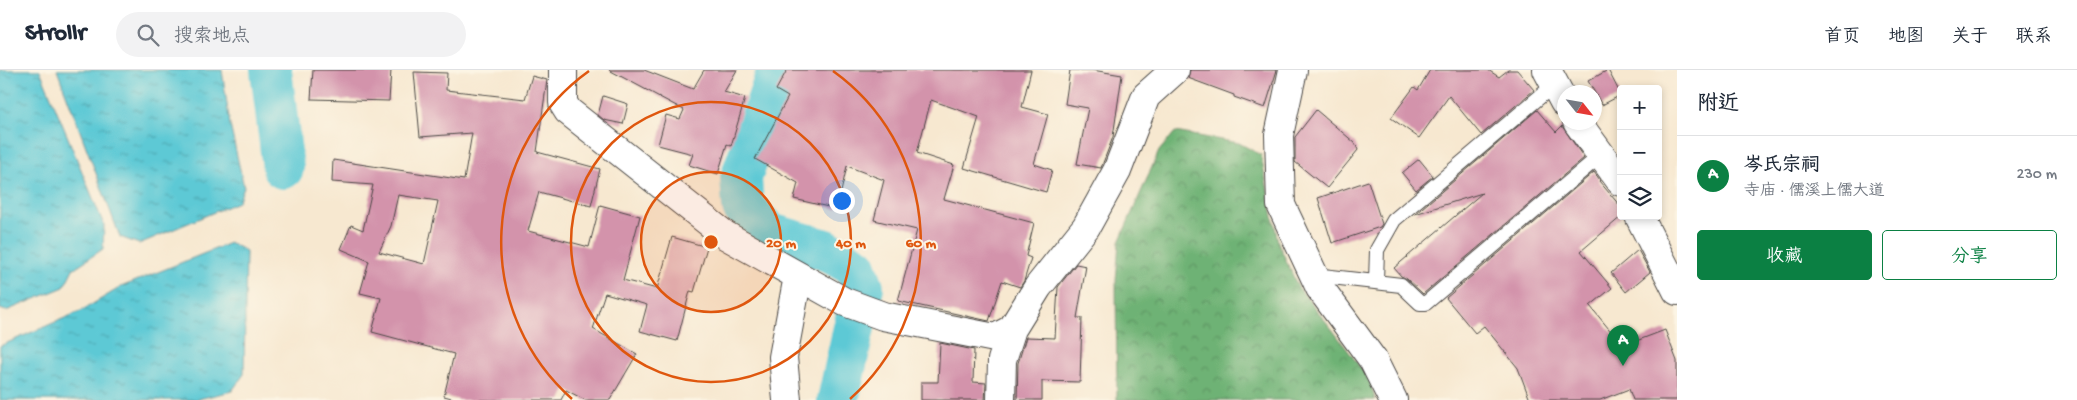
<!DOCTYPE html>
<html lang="zh">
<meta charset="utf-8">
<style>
:root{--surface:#fff;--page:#f2f2f3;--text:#1f2937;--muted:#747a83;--line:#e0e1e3;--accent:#0b8043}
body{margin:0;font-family:"Gochi Hand","LXGW WenKai TC",sans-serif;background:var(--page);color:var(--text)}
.controls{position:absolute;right:15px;top:15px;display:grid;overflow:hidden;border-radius:5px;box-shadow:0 2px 8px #0003}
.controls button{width:45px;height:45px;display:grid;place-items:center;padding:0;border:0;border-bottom:1px solid var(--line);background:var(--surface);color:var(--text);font:25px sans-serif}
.compass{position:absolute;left:1557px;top:15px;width:45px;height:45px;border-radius:50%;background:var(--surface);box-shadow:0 2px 8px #0003;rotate:121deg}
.you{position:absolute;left:841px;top:130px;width:18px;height:18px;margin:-12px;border:4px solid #fff;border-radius:50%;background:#1a73e8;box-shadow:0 0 0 8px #1a73e833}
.badge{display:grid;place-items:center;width:32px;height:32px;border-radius:50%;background:var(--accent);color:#fff;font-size:16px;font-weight:700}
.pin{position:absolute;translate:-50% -41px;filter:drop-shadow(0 1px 2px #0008)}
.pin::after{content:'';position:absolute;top:26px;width:18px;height:15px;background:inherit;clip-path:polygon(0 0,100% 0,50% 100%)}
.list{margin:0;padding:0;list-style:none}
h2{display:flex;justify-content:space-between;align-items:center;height:65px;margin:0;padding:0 20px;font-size:21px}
h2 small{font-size:16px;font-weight:400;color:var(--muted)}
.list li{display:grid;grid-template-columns:32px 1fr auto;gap:15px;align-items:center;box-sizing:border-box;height:80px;padding:0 20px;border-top:1px solid var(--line)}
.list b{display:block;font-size:19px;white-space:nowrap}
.list p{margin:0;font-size:16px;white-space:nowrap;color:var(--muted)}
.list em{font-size:16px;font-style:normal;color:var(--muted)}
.actions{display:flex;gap:10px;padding:15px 20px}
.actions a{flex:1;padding:11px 0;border:1px solid var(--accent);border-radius:5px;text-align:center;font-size:18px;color:var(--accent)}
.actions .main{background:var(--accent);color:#fff}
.icon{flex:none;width:28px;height:28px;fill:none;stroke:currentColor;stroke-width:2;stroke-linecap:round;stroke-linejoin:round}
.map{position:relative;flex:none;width:1677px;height:330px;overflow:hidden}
header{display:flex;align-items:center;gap:30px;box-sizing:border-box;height:70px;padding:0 25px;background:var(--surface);border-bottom:1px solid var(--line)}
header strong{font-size:24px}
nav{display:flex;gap:28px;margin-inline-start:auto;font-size:18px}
.search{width:350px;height:45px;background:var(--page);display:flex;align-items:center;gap:12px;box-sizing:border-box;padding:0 18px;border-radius:28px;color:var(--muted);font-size:19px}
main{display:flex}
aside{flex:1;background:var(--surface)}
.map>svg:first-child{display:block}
.forest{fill:url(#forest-crowns);stroke:#4c6e50}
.water{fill:url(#water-ripples);stroke:#447a80}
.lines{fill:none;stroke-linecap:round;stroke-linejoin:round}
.river{stroke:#5dc9d5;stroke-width:42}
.building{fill:#d393ab;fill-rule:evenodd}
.lane-casing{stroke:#4a4744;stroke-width:16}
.street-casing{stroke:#4a4744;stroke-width:30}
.lane{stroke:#fff;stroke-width:14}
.street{stroke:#fff;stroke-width:28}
.ring{fill:none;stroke:#df570e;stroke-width:2.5}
.centre{fill:#df570e;stroke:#fcf5e5;stroke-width:2.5}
.ring-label{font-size:15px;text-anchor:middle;font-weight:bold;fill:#df570e;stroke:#fcf5e5;stroke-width:4;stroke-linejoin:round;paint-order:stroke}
</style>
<header>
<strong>Strollr</strong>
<div class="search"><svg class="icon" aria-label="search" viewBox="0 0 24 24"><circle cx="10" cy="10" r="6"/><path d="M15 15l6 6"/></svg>搜索地点</div>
<nav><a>首页</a><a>地图</a><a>关于</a><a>联系</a></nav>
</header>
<main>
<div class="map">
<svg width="1677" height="330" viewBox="0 0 1677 330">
<defs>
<pattern id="forest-crowns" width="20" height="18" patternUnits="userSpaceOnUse" patternTransform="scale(1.25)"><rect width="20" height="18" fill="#6eb275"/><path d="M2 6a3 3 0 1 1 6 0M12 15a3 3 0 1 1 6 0" fill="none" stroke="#5b9160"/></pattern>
<pattern id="water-ripples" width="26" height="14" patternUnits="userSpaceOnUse" patternTransform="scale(1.25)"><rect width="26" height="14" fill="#5dc9d5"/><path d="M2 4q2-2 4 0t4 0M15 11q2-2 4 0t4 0" fill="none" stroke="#4da3ad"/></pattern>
</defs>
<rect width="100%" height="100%" fill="#fcf5e5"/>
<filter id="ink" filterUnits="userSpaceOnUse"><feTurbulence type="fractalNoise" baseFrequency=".02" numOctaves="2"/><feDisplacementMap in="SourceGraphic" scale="10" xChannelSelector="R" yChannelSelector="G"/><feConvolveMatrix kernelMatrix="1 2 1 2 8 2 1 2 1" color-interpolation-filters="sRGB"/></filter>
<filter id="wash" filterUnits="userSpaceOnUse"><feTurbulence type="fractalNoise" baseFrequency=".0096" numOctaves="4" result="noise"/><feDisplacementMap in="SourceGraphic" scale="20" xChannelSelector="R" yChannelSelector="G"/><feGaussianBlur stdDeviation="1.12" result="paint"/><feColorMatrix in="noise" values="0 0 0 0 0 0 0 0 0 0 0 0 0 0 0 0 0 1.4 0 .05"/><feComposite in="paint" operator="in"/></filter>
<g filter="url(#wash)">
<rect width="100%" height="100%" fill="#f7e8d0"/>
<path class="forest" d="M1175,62L1239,73L1261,85L1278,172L1298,217L1332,259L1370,310L1375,330H1117L1116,210L1119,172L1159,81Z"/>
<path class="water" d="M0,0H40L104,155L103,179L73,199L64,217L6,241L0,239Z
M57,0H222L230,55L244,117L238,132L139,174L120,167Z
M230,173L246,181L244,304L232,321L194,330H0V276L81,241L121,217Z"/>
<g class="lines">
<path class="river" d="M271,0L283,98
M778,0L741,108L743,137L770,164L826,180L856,197L863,217L838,330"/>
</g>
<g id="blocks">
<path class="building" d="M313,0H391L389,31L311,29Z
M609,0H644L693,19L704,0H737L724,22L745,28L731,76L727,74L718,104L689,95L693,84L658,75L666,45L680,49L684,40Z
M787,0H1031L1022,37L1048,44L1034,94L1052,100L1046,122L964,98L979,47L931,30L917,83L954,95L944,129L1034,153L1026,186L1031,188L1024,211L1020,217L1002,211L989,251L898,231L917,160L874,150L884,110L847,96L837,139L794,129L798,113L755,89L788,27L776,20Z
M1070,0H1092L1122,5L1113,67L1101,98L1077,94L1088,38L1065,34Z
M1190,0H1277L1265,38L1234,27V25L1188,8Z
M1430,0H1488L1499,7L1508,0H1517L1534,20L1481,65L1449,26L1419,68L1391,48L1414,17L1418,20Z
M1608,0L1621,25L1602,35L1588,11Z
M414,2L447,3L446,20L525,29L532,6L547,10L537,82L600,99L591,136L539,122L528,161L589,177L600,135L640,146L623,210L657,219L672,167L707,177L694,222L690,221L677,271L640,261L647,235L605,223L593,259L637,284L610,330H585L566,320L561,330H459L444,326L454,284L372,262L381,228L360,223L369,191L341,179L351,155L363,160L373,115L332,112L333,90L464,110L472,63L420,67ZM398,125L438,131L424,194L379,182L391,156Z
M603,26L628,34L623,54L604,50L598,45Z
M1316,40L1355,73L1358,80L1327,118L1295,92V67Z
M1537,40L1556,62L1562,56L1584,88L1423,224L1407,209L1401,206L1394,198L1482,123L1415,144Z
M1419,89L1433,106L1416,120L1402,103Z
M1594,102L1600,110L1599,111L1621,137L1622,146L1581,181L1612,218L1590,236L1623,276L1665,260L1677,291V330H1633L1629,319L1600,330H1530L1518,298L1484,256L1475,263L1446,228Z
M1368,111L1382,154L1380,157L1332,173L1318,128Z
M1638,180L1650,202L1626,222L1611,203Z
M1076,194L1086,196L1077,248H1082L1080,312L1042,311V330H1017L1018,293L1026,267L1055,268L1058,217Z
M940,273L974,280L973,312L986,313L985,330H921V312H938Z"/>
</g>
</g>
<g filter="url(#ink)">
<use href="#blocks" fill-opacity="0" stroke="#4a4744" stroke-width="1"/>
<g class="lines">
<g class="lane-casing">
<path id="lane" d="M1314,205L1401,215L1420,233H1426L1601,85
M1376,211L1377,180L1394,150L1555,14"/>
</g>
<g class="street-casing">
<path id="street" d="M563,0V33L568,41L725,165L845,232L883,246L995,268L1012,259
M1293,0L1279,65L1281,135L1320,218L1373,290L1393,330
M1547,0L1564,32
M1577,52L1621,112
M1639,146L1677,221
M787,330L783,287L798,206
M1001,330L1002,290L1012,259L1038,217L1086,157L1117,101L1146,26L1175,0"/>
</g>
<use href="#lane" class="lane"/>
<use href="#street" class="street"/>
</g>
</g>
<circle cx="711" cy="172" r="70" fill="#df570e" fill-opacity=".12"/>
<g class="ring">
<circle cx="711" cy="172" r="70"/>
<circle cx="711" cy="172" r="140"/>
<path d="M572 329A210 210 0 0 1 589 1M833 1A210 210 0 0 1 850 329"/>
</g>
<circle cx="711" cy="172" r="8" class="centre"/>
<g class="ring-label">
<text x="781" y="177">20 m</text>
<text x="851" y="177">40 m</text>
<text x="921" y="177">60 m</text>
</g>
</svg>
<div class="controls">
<button>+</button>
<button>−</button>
<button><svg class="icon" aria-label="layers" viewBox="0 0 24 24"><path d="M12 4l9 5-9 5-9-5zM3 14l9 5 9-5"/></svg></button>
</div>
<svg class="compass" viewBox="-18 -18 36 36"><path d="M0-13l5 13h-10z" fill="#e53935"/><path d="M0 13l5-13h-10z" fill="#747a83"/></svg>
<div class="you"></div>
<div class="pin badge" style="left:1623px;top:296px">A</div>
</div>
<aside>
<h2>附近<small></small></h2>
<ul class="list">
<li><span class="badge">A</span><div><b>岑氏宗祠</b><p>寺庙 · 儒溪上儒大道</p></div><em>230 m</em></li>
</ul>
<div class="actions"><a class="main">收藏</a><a>分享</a></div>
</aside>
</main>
